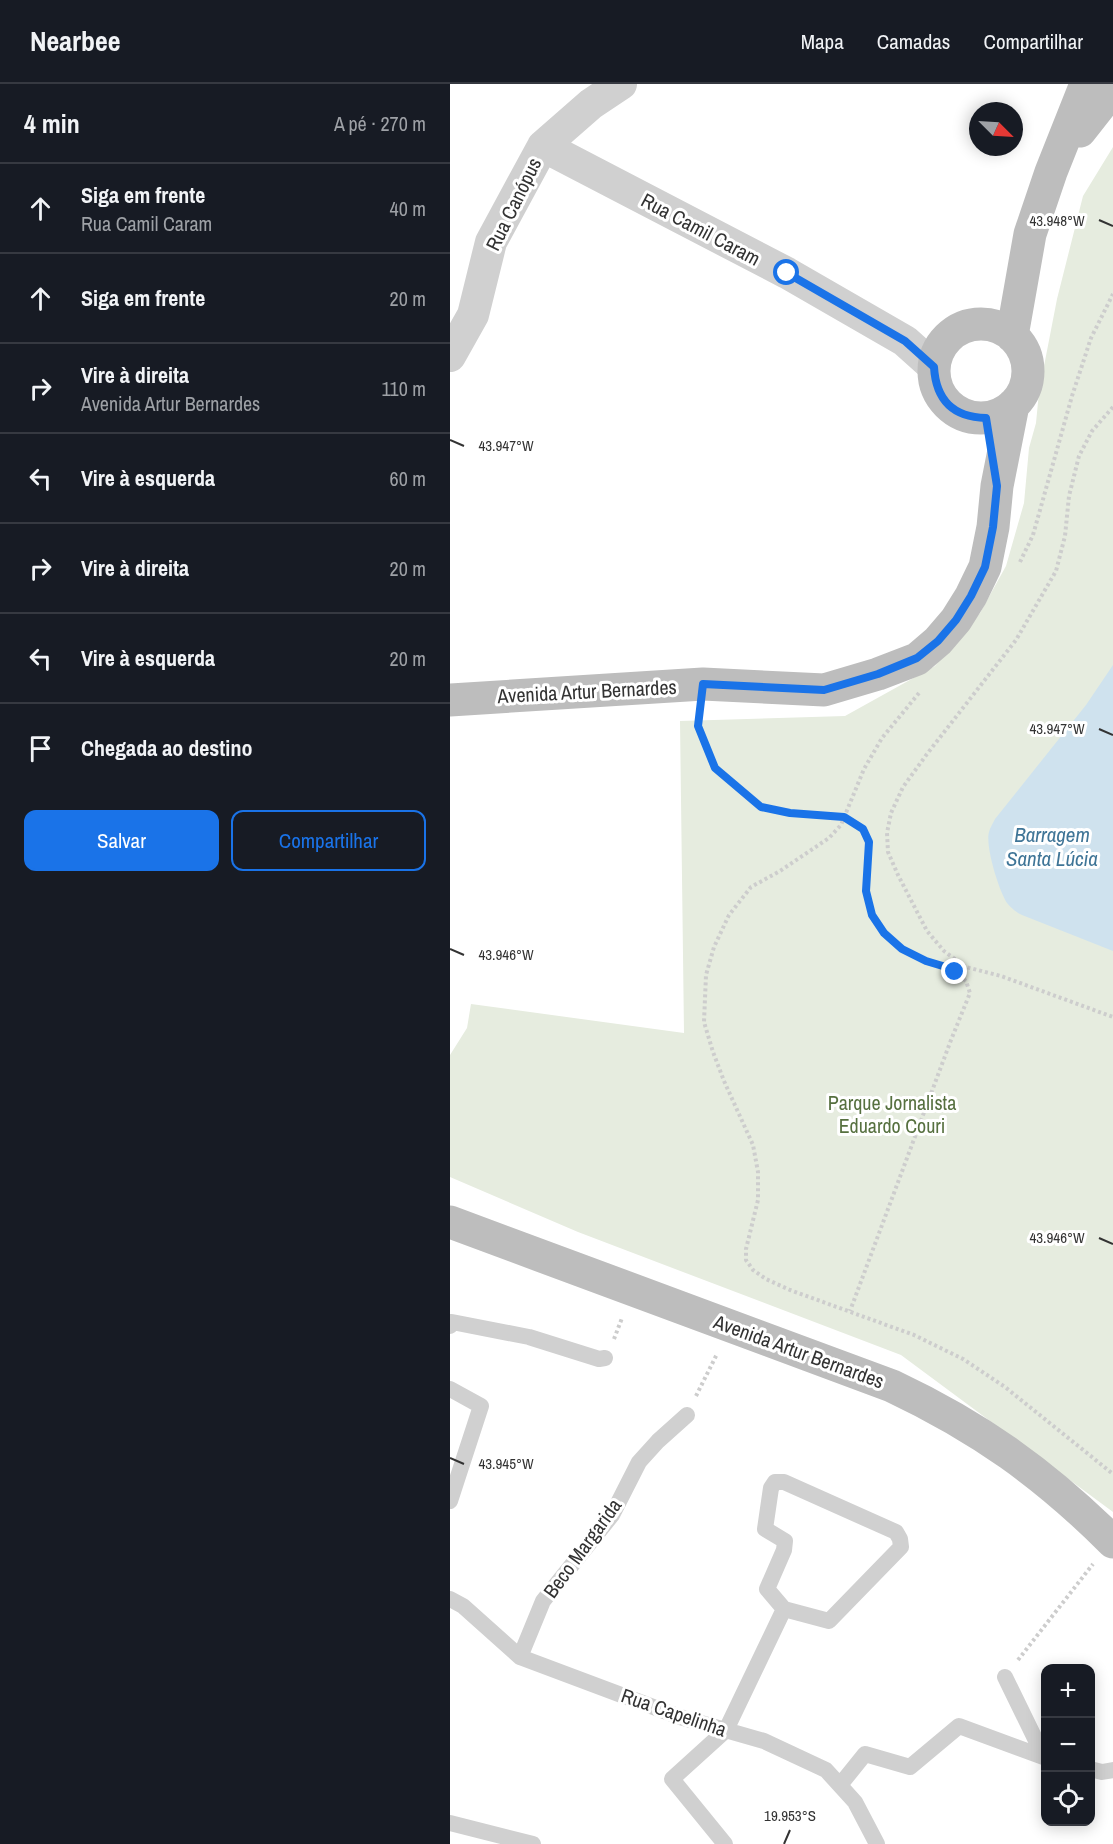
<!DOCTYPE html>
<html lang="pt">
<meta charset="utf-8">
<style>
:root{--surface:#171b24;--page:#20242c;--text:#f1f3f6;--muted:#9ea1a6;--line:#363941;--accent:#1a73e8}
body{margin:0;font-family:"Archivo Narrow",sans-serif;background:var(--page);color:var(--text)}
.controls{position:absolute;right:18px;bottom:18px;display:grid;overflow:hidden;border-radius:12px;box-shadow:0 3px 15px #0003}
.controls button{width:54px;height:54px;display:grid;place-items:center;padding:0;border:0;border-bottom:2px solid var(--line);background:var(--surface);color:var(--text);font:30px sans-serif}
.compass{position:absolute;left:519px;top:18px;width:54px;height:54px;border-radius:50%;background:var(--surface);box-shadow:0 3px 15px #0003;rotate:114deg}
.stop{position:absolute;width:18px;height:18px;margin:-14px;border:4px solid #1a73e8;border-radius:50%;background:#fff}
.stop.end{background:#1a73e8;border-color:#fff;box-shadow:0 2px 6px #0008}
.list{margin:0;padding:0;list-style:none}
h2{display:flex;justify-content:space-between;align-items:center;height:78px;margin:0;padding:0 24px;font-size:26px}
h2 small{font-size:20px;font-weight:400;color:var(--muted)}
.list li{display:grid;grid-template-columns:39px 1fr auto;gap:18px;align-items:center;box-sizing:border-box;height:90px;padding:0 24px;border-top:2px solid var(--line)}
.list b{display:block;font-size:22px;white-space:nowrap}
.list p{margin:0;font-size:20px;white-space:nowrap;color:var(--muted)}
.list em{font-size:20px;font-style:normal;color:var(--muted)}
.actions{display:flex;gap:12px;padding:18px 24px}
.actions a{flex:1;padding:14px 0;border:2px solid var(--accent);border-radius:12px;text-align:center;font-size:21px;color:var(--accent)}
.actions .main{background:var(--accent);color:#fff}
.icon{flex:none;width:33px;height:33px;fill:none;stroke:currentColor;stroke-width:2;stroke-linecap:round;stroke-linejoin:round}
.map{position:relative;flex:none;width:663px;height:1760px;overflow:hidden}
header{display:flex;align-items:center;gap:36px;box-sizing:border-box;height:84px;padding:0 30px;background:var(--surface);border-bottom:2px solid var(--line)}
header strong{font-size:28px}
nav{display:flex;gap:33px;margin-inline-start:auto;font-size:21px}
main{display:flex}
aside{flex:1;background:var(--surface)}
.map>svg:first-child{display:block}
.green{fill:#e6ecdf}
.water{fill:#cfe2ee}
.lines{fill:none;stroke-linecap:round;stroke-linejoin:round}
.path{stroke:#cdcdcd;stroke-width:4;stroke-dasharray:3 3;stroke-linecap:butt}
.lane{stroke:#d0d0d0;stroke-width:16}
.street{stroke:#d0d0d0;stroke-width:32}
.secondary{stroke:#bdbdbd;stroke-width:33}
.route{stroke:#1a73e8;stroke-width:8}
.ticks{fill:none;stroke:#333;stroke-width:2}
.labels{text-anchor:middle;dominant-baseline:central;stroke-width:6;stroke-linejoin:round;paint-order:stroke}
.street-label{font-size:20px;fill:#333;stroke:#fff}
.park-label{font-size:20px;fill:#56703f;stroke:#fff}
.water-label{font-size:21px;font-style:italic;fill:#3f7597;stroke:#fff}
.ticks-label{font-size:15px;text-anchor:middle;fill:#333;stroke:#fff;stroke-width:6;stroke-linejoin:round;paint-order:stroke}
</style>
<header>
<strong>Nearbee</strong>
<nav><a>Mapa</a><a>Camadas</a><a>Compartilhar</a></nav>
</header>
<main>
<aside>
<h2>4 min<small>A pé · 270 m</small></h2>
<ul class="list">
<li><svg class="icon" aria-label="ahead" viewBox="0 0 24 24"><path d="M12 20V5M6 11l6-6 6 6"/></svg><div><b>Siga em frente</b><p>Rua Camil Caram</p></div><em>40 m</em></li>
<li><svg class="icon" aria-label="ahead" viewBox="0 0 24 24"><path d="M12 20V5M6 11l6-6 6 6"/></svg><div><b>Siga em frente</b></div><em>20 m</em></li>
<li><svg class="icon" aria-label="right" viewBox="0 0 24 24"><path d="M7 20v-9h11M14 6l5 5-5 5"/></svg><div><b>Vire à direita</b><p>Avenida Artur Bernardes</p></div><em>110 m</em></li>
<li><svg class="icon" aria-label="left" viewBox="0 0 24 24"><path d="M17 20v-9H6M10 6l-5 5 5 5"/></svg><div><b>Vire à esquerda</b></div><em>60 m</em></li>
<li><svg class="icon" aria-label="right" viewBox="0 0 24 24"><path d="M7 20v-9h11M14 6l5 5-5 5"/></svg><div><b>Vire à direita</b></div><em>20 m</em></li>
<li><svg class="icon" aria-label="left" viewBox="0 0 24 24"><path d="M17 20v-9H6M10 6l-5 5 5 5"/></svg><div><b>Vire à esquerda</b></div><em>20 m</em></li>
<li><svg class="icon" aria-label="arrive" viewBox="0 0 24 24"><path d="M6 21V4h12l-3 4 3 4H6"/></svg><div><b>Chegada ao destino</b></div></li>
</ul>
<div class="actions"><a class="main">Salvar</a><a>Compartilhar</a></div>
</aside>
<div class="map">
<svg width="663" height="1760" viewBox="0 0 663 1760">
<rect width="100%" height="100%" fill="#fff"/>
<path class="green" d="M663,63V1428L451,1271L128,1148L0,1093V971L17,944L21,920L234,949L230,637L395,632L485,582L530,529L556,482L574,419L579,364L586,339L589,308L607,215L633,112Z"/>
<path class="water" d="M663,581V867L572,831C566,828 561,824 557,819C549,807 535,762 539,748C540,744 543,739 545,735L636,621Z"/>
<g class="lines">
<path class="path" d="M663,323L642,347L629,372L619,412L615,452L606,487L566,556L477,670L453,703L441,729L437,749L438,768L448,791L477,847L494,867L516,883L551,892L663,933
M570,478L583,451L622,312L641,254L663,210
M469,609L432,654L414,685L391,741L379,754L330,787L301,803L279,831L264,863L256,891L254,938L263,968L274,997L303,1061L308,1088V1116L296,1165V1176L303,1186L316,1195L340,1206L464,1251L513,1275L555,1303L663,1390
M250,631L248,642L265,684L311,723L340,729L394,733L413,745L419,758L416,807L422,831L434,849L452,865L476,877L496,883L505,888L516,897L520,909L501,956L400,1227
M164,1255L172,1234
M246,1312L267,1270
M568,1576L643,1480"/>
<path class="lane" d="M0,1242L2,1238L79,1253L149,1275L155,1274
M0,1305L31,1322L0,1417
M0,1515L13,1522L70,1573L230,1633L314,1657L376,1686L405,1718L427,1760
M70,1573L93,1517L162,1431L189,1378L208,1357L237,1331
M555,1593L594,1673
M640,1685L652,1688L663,1686
M390,1701L415,1670L460,1683L509,1642L596,1674
M0,1739L83,1760
M275,1760L222,1695L276,1646L334,1525L379,1537L451,1463L450,1455L446,1448L334,1398H325L321,1404L315,1445L335,1457L334,1466L317,1505L334,1525"/>
<path class="street" d="M93,62L337,189L455,257L484,283
M0,272L23,231L41,158L93,62L141,20L171,0"/>
<path class="secondary" d="M630,47L663,5
M484 287a47 47 0 1 1 94 0a47 47 0 1 1-94 0Z
M562,252L580,150L601,88L636,0
M0,616L253,600L374,606L428,590L467,575L488,557L506,536L521,512L535,483L543,443L547,402L563,321
M0,1138L442,1302C529,1343 595,1390 663,1458"/>
</g>
<g class="lines">
<path class="route" d="M337,189L455,257L484,283C486,316 503,333 536,334L547,402L543,443L535,483L521,512L506,536L488,557L467,574L428,590L374,606L253,600L248,642L265,684L311,723L340,729L394,733L413,745L419,758L416,807L422,831L434,849L452,865L476,877L496,883L505,888"/>
</g>
<path class="ticks" d="M649,136L663,142M0,356L14,362M649,645L663,651M0,865L14,871M649,1154L663,1160M0,1374L14,1380M334,1760L340,1746"/>
<g class="labels">
<g class="street-label">
<text transform="translate(63 120) rotate(-64)">Rua Canópus</text>
<text transform="translate(251 145) rotate(28)">Rua Camil Caram</text>
<text transform="translate(137 607) rotate(-3)">Avenida Artur Bernardes</text>
<text transform="translate(349 1267) rotate(20)">Avenida Artur Bernardes</text>
<text transform="translate(132 1464) rotate(-54)">Beco Margarida</text>
<text transform="translate(224 1628) rotate(19)">Rua Capelinha</text>
</g>
<g class="park-label">
<text x="442" y="1018">Parque Jornalista<tspan x="442" dy="23">Eduardo Couri</tspan></text>
</g>
<g class="water-label">
<text x="602" y="750">Barragem<tspan x="602" dy="24">Santa Lúcia</tspan></text>
</g>
</g>
<g class="ticks-label">
<text x="607" y="142">43.948°W</text>
<text x="56" y="367">43.947°W</text>
<text x="607" y="650">43.947°W</text>
<text x="56" y="876">43.946°W</text>
<text x="607" y="1159">43.946°W</text>
<text x="56" y="1385">43.945°W</text>
<text x="340" y="1737">19.953°S</text>
</g>
</svg>
<div class="controls">
<button>+</button>
<button>−</button>
<button><svg class="icon" aria-label="locate" viewBox="0 0 24 24"><circle cx="12" cy="12" r="6"/><path d="M12 2v4M12 18v4M2 12h4M18 12h4"/></svg></button>
</div>
<svg class="compass" viewBox="-18 -18 36 36"><path d="M0-13l5 13h-10z" fill="#e53935"/><path d="M0 13l5-13h-10z" fill="#9ea1a6"/></svg>
<div class="stop" style="left:337px;top:189px"></div>
<div class="stop end" style="left:505px;top:888px"></div>
</div>
</main>
